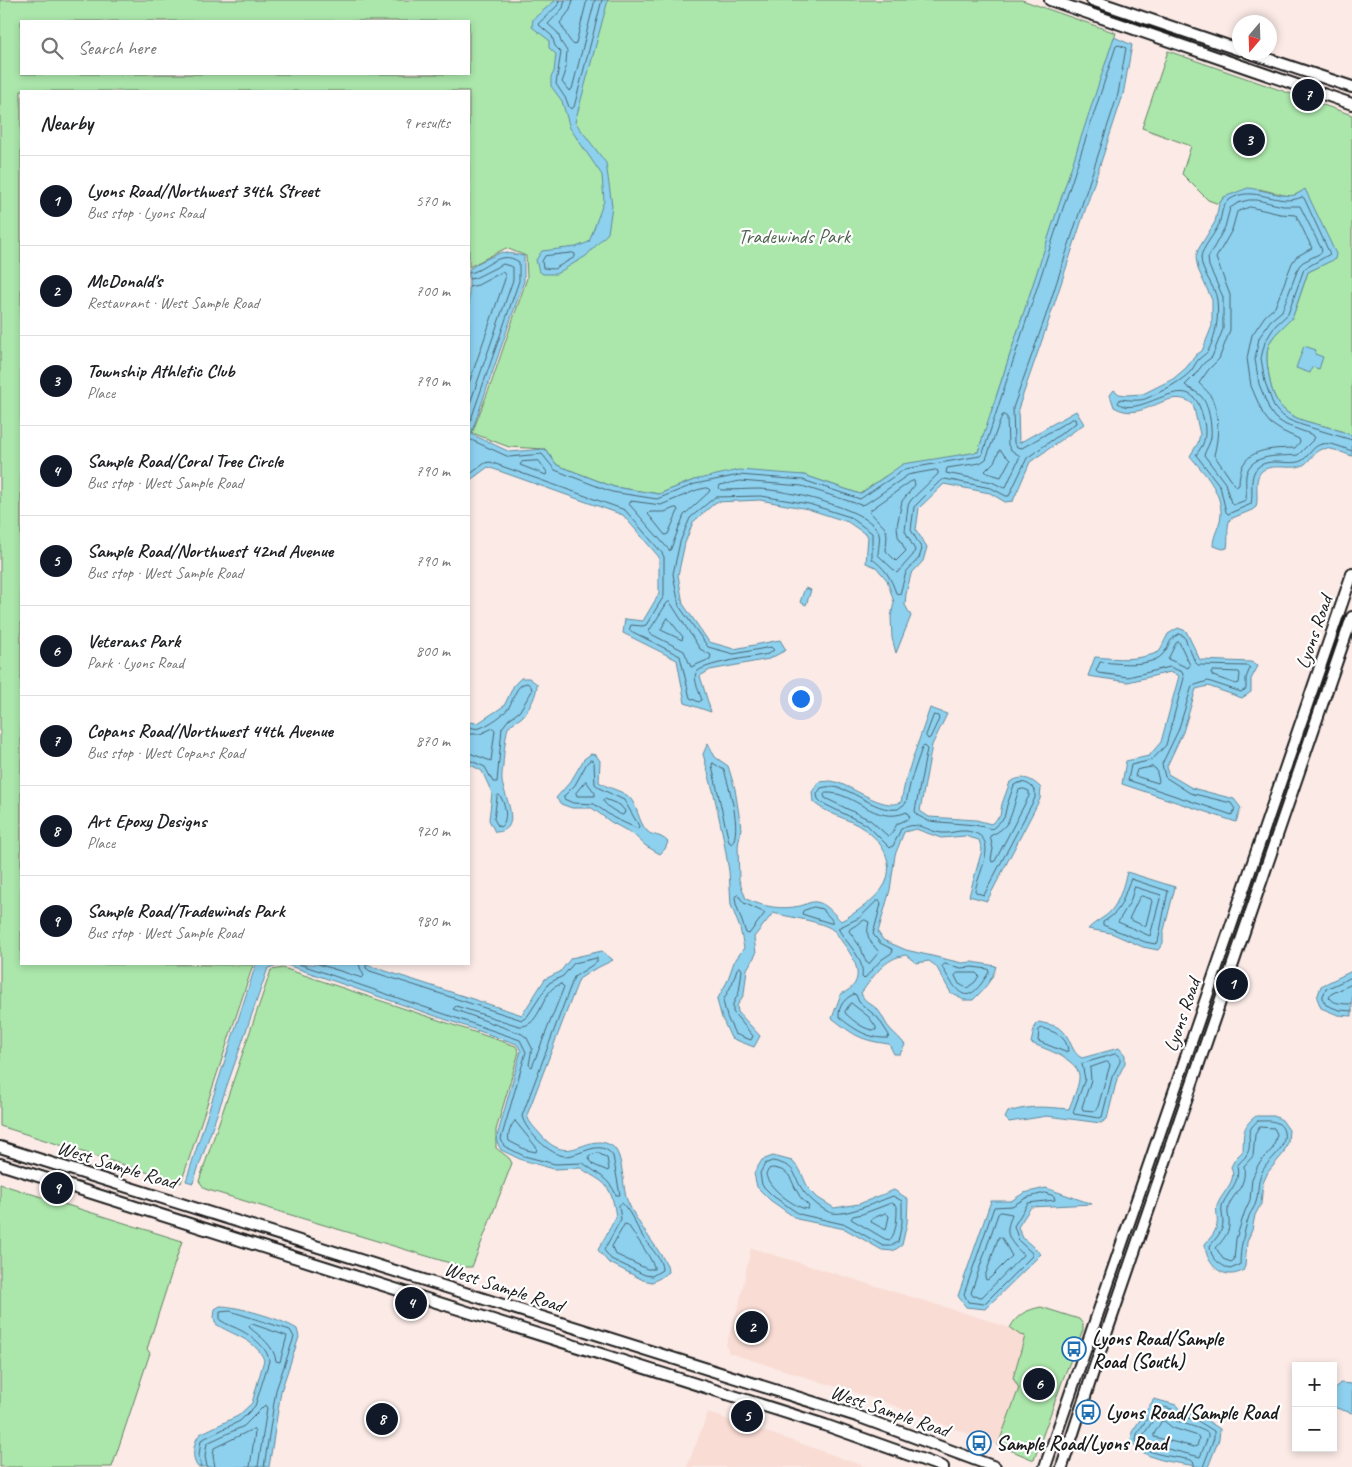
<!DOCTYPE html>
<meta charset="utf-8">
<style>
:root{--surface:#fff;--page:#f6f6f6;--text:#202124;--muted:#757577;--line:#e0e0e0;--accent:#111827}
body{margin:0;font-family:Caveat,sans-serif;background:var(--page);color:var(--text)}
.controls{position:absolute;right:15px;bottom:15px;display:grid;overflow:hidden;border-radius:0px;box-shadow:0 2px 8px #0003}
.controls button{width:45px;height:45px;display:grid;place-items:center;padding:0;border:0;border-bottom:1px solid var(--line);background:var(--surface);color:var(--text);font:25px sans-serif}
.compass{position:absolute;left:1232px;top:15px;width:45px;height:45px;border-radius:50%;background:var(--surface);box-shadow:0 2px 8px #0003;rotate:199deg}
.you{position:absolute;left:800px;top:698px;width:18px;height:18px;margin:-12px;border:4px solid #fff;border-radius:50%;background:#1a73e8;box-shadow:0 0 0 8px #1a73e833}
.badge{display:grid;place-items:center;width:32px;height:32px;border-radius:50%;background:var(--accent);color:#fff;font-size:16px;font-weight:700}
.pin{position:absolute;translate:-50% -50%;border:2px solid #fff;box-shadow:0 1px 5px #0006}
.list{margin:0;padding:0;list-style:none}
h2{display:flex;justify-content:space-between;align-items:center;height:65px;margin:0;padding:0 20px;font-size:21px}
h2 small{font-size:16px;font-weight:400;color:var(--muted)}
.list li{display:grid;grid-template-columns:32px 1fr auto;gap:15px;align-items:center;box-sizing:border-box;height:90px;padding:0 20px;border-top:1px solid var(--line)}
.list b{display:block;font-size:19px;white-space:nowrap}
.list p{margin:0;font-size:16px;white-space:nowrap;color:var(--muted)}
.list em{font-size:16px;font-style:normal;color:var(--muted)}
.icon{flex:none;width:28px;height:28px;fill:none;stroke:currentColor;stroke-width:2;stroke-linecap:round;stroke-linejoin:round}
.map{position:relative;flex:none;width:1352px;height:1467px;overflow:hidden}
.search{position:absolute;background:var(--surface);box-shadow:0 2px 8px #0003;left:20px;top:20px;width:450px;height:55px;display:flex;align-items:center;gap:12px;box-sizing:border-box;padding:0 18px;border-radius:0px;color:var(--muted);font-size:19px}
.panel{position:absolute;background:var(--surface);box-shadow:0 2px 8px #0003;left:20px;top:90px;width:450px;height:875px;border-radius:0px}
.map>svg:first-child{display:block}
.built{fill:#f9dcd4}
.green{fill:#abe6ab;stroke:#648164;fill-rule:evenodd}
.water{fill:#8dd1ef;stroke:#60899b}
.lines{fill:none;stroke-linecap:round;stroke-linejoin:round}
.shore{stroke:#496470;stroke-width:1}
.major-casing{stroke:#1c1c1c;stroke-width:14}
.major{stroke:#fff;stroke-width:10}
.labels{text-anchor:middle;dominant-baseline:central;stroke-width:4.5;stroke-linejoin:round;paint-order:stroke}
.park-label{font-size:20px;fill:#4e634e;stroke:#fff}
.street-label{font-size:20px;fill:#1c1c1c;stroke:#fff}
.poi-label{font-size:20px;font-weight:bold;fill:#1c1c1c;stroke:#fff;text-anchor:start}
</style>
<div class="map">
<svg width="1352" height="1467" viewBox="0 0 1352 1467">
<rect width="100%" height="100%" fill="#fbeae6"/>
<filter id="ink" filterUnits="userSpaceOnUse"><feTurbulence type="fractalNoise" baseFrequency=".02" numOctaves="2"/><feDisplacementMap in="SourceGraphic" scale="10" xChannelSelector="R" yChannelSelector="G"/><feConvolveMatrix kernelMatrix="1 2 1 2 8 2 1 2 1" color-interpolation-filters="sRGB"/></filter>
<g filter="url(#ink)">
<path class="built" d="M751,1248L987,1320L1010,1328L1025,1336L1015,1371L1019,1388L998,1445L879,1400L729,1353L726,1345L739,1305Z
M708,1413L808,1446L866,1467H687Z"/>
<path class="green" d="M0,0H1022L1116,33L978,452L905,466L884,477L860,494L804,475L694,480L659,494L614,487L557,465L545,449L509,447L472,433L492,381L527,278L526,256L506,248L469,267V91H21V964L253,965L181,1183L0,1126ZM21,21H469V74H21Z
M1168,51L1352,115V436C1315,417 1277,430 1269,376C1267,364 1265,352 1270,342C1277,330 1286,326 1293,316L1308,272L1334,259L1305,190L1293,196L1284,195L1259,189L1224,197L1219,204L1208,200L1182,174L1191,146L1142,128Z
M283,968L516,1046L519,1052L496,1130V1148L509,1158L512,1163L472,1267H463L205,1189L199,1181L271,970Z
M0,1184L182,1241L147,1349L150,1353L112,1467H0Z
M1041,1307L1079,1319L1083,1324V1330L1063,1379L1034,1460L998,1445L1019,1388L1013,1378L1025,1336L1020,1335L1010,1328C1017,1314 1027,1310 1041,1307Z"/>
<path class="water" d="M556,0H608L575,122L606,163L612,206L608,233L586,256L556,274H543L539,271L536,260L542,251L576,247L589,242L604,201L602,175L570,128L562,101L551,86V77L554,72L556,54L549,48V40L532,27L533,19Z
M1114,37L1132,45L1123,95L1049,320L1018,409L1019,443L1076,411L1084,424L1030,462L1013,501L1005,502L990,493L944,484L919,508L916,530L927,547L923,561L911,574L906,594L905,605L911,616L896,653L892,638L891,617L894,602L887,580L876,567L866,563L868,536L848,522L808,509L760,500L716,502L693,522L685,543L678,575L683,604L709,642L734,649L780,640L786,650L769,659L710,670L700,676L711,712L685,703L677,660L623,633L625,619L643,621L659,594V557L623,515L488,467L469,481V269L480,262L502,252L524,256V281L471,434L510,452L545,449L557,465L614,487L659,494L694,480L739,470L804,475L860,494L903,464L978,452Z
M1248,188C1260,189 1285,198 1295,195C1298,194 1302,191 1305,189L1336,254L1335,259L1308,272L1293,316C1286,326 1277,330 1270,342C1265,352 1267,364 1269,376C1277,430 1315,417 1352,436V456C1343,453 1331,447 1322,449C1313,451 1310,463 1301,466C1289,470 1269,462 1260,473C1254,481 1259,497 1256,507L1252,510L1230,519C1226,529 1229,537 1227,548L1223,549L1213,546C1213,535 1220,526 1221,515C1222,491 1204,473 1190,456L1198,443L1200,434L1193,404C1168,384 1144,425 1114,407L1110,395L1114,390L1119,394L1126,395L1143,394L1173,379L1186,368L1196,355L1202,351L1212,326V300L1198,269L1196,258L1198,250L1215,222L1219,204L1224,197Z
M1304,346L1316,350L1315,354L1323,357L1319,369L1312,367L1310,373L1296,368Z
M805,588L811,590L806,605L800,602Z
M1178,628L1186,631L1200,660L1251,662L1258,666L1251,679V692L1242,698L1208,686L1196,689L1183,732L1167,766L1168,774L1192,788L1234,799L1241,808L1236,822L1122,784L1126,761L1149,756L1161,742L1179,676L1170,672L1128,682L1088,676L1095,657C1118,659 1137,661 1159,652L1168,634Z
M521,678H529L537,684C537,694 530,708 523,716C518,721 512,722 508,728C506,732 503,760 503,766C502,772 501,780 503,786C507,801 522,832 495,832L489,820L492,793L482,771L469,764V722L478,723L504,706L514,685Z
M930,708L947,714L932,745L920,811L929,817L976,820L991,824L1000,816L1002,804L1010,782C1022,775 1031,778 1041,788L1040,799L987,901L969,896L982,850L979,840L965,836L941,838L916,829L904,832L895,855L890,890L878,932L883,940L906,950L962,963L972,962L996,966C993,980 983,990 973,1000H963L957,995L951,993L936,966L929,961L916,963L906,955C884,958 874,976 861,993C864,1002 872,1004 878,1010C883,1016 885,1024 891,1030C896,1035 901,1039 905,1045L900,1054H894L889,1044C860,1040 855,1036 832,1018L841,994C868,983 856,960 843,943C840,939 837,933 833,930C822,921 788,917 773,913L754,937L756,954L747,969L744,994L737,1006L738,1012L760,1036L754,1047L731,1038L722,1018L717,1000L727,982L734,962L744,948L740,928L731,905L729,871L723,836L714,794L703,754L708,743L715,757L728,766L735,789L741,828L738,846L739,880L746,899C764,907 781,910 800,906C805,905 811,901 816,902C826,903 834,914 841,921C854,914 878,898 885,884C895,862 882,841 864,829C848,818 827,814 813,802L812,792L819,782C823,782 827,781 831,781C851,784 883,812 901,802L906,778Z
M591,754L596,755L600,761L599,782C607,788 620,790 628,796C638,805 638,822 647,831C653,837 659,833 668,842L665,849L660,854L646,846L633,834L611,822L592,808H572L561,804L556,798L571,781L584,759Z
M1127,872L1175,887L1163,934V943L1158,950L1143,947L1111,933L1088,929C1096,921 1104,918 1110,912C1120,901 1123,886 1127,872Z
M602,951L613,960L591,971L579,979L527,1115C529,1123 535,1128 540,1134C570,1170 586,1130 612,1146C624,1154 622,1187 627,1200C637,1224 655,1243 667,1265L668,1272L660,1278L652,1282L643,1280L608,1262L598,1250L616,1217C614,1204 612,1189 601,1181C594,1176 587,1173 581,1168L554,1169L522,1160L501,1150L496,1140L521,1051L517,1044L284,964L268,968L193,1183L186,1181L256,964H364L522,1015L545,979L560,972L571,958Z
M1352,971V1016L1338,1015L1321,1008L1317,998L1321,986Z
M1039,1022C1046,1024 1056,1025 1062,1030C1071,1038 1071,1053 1082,1058L1119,1048L1125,1055V1063L1117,1079L1107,1119L1101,1123L1047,1116L1009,1122L1005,1118L1008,1112C1032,1105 1045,1107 1069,1109C1072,1100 1078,1089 1079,1079C1082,1060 1045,1049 1031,1043L1035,1025Z
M1256,1116H1274L1282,1120L1289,1130L1288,1142L1283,1154L1268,1172L1263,1183L1261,1204L1255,1215L1252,1230L1247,1242L1245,1266L1243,1271C1240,1272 1235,1274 1232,1274C1216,1275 1205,1258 1205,1244C1212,1236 1219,1229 1217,1217C1217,1214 1216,1209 1217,1206C1221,1193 1238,1182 1231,1167L1235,1159L1243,1151C1244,1135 1241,1127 1256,1116Z
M773,1156L792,1161L800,1170L808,1188L818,1198L834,1208L859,1204L894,1190L908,1199L907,1223L902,1245L893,1251L882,1250L845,1229L797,1219L770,1200L757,1187L754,1173L762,1160Z
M1046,1188L1092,1204L1031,1207L1018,1227L1023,1238L1041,1254L985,1309L966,1307L958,1296L991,1201H1011L1024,1193Z
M220,1306C237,1306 282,1319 297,1329L299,1337L281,1391L269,1467H198C191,1460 193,1441 200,1434L238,1416L252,1403L264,1360C256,1339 232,1335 216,1324L214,1318L215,1309Z
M1340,1383L1352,1384V1413L1333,1407V1391Z
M1154,1399L1176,1405L1180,1410L1200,1416L1220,1429L1219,1439L1208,1467H1201C1178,1462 1144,1462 1131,1441L1132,1432Z"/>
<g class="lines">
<path class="shore" d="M559,0L558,5L538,24L552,36L555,46L561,52L556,84L566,99L569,107L571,109L574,107L602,0
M565,0L563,8L548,24L558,33L561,42L567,51L565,74L562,82L569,91L572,89L595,0
M573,0L570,10L560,23C565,30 567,39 574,45L576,43L587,0
M1249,200H1257L1283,206H1300L1322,250L1321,253L1303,262L1299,266L1282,311L1270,321L1259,338L1255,359L1259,384L1270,411L1275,418L1286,425L1313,435L1315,438L1298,455C1281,457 1251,452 1246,475C1245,483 1247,492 1246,500L1233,505L1231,503L1225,483L1204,455C1206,449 1210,444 1211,437C1212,426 1209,404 1201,396C1196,391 1189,389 1185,385L1194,376L1204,363L1212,357L1223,329V297L1209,266L1208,258L1225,227L1230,208L1238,203Z
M1250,207L1280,214L1296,215L1312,248L1296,257L1292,263L1275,307L1265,316L1252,335L1247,358L1251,386L1263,414L1270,423L1282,431L1299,439L1300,442L1295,448C1266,449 1239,448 1239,485L1236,487L1214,455C1219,436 1220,413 1210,395C1207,390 1202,387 1199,383L1209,369L1219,359L1230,330V295L1216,258L1232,230L1237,212Z
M573,253L575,254V257L554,269L543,268L542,261L545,256Z
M469,273C486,271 499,248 519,262V281L469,425
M469,279L475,278L503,264L513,267V280L469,406
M469,287L478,285L502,272L505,274V279L469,383
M1004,415L1007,417L1008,445L1011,450L1020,456L1006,487L1004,488L992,482L946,473L947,468L980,463L986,459L1002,416Z
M469,439L509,457L542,454L555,470L612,492L657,499L695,484L739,475L803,480L860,499L905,469L980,456L983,453L1116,46L1119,45L1126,48L1118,94L1045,318L1013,408L1014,443L1017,447L1022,448L1072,419H1075L1076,423L1027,458L1009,496H1006L991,488L945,479L940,481L914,507L911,530L922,549L919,558L906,572L900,594L896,593C891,578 885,568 872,559V533L850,517L809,504L761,496L715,497L690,518L680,542L673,574L679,606L708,647L734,654L771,647L774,650L768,654C755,657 702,663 696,673C693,679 700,694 702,700L699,702L690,698L680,656L629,630L631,625L642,626L646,625L664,596V557L662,553L625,510L490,462L485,463L469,475
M1352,440L1302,425L1289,420L1279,413L1274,407L1265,382L1261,358L1265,342L1275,326L1288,314L1304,269L1330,254L1304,198L1302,197C1277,208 1254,183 1229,200C1221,205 1222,216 1219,224C1215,234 1202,248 1201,257C1201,273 1215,285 1217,300C1219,317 1216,336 1208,351C1205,355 1202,356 1199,359C1196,362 1194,367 1191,371C1181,382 1159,393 1145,399C1139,401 1127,400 1120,399L1118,403C1141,420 1186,368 1200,408C1204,418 1208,435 1202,446C1200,449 1198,452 1196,455L1220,486L1226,512L1228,514L1251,504C1254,492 1248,476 1258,467C1270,457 1288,466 1301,461C1309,457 1312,446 1322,444C1331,442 1343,448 1352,451
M1000,450L1010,460L1001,477L987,473L985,471L994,462Z
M539,461L547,472L546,475L520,465L522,462Z
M936,470L938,471V474L911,500L908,505L905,531L915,550L913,555L897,573L878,555C878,547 882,536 877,529C861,507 786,490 759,489C747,489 734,490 721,490L719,488L720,485L740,481L802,486L861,505L867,503L908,475Z
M914,481L915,485L902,501L897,526L898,536L906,551L896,561L886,551L887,535L885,528L869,511L910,482Z
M707,488L710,490L709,492L684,515L670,551L629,504L631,501L661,505L697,490Z
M675,508H677L678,511L668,534L665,535L648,514L650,512H664Z
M670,602L700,649L711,655L710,659L691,667L684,651L649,633V631L667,603Z
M668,618L683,637L682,640L661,630Z
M1179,634L1184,636L1195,662L1198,665L1248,666L1250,668L1246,678V689L1241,692L1208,681L1192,686L1178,731L1162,764L1165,777L1190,793L1231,803L1235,809L1232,815L1128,780L1131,765L1152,760L1166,745L1184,678L1182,672L1170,667L1128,677L1098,673L1096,671L1100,662C1116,663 1149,668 1162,655C1170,647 1167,640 1179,634Z
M1179,642L1190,665L1188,668L1168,659L1176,643Z
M1214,671L1239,672L1240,674L1239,683L1236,684L1213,676L1211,673Z
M934,715L938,716L939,719L930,738L928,739L926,736Z
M469,727C473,728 477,729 480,728C490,724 504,715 509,707C514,698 516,684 527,683L531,686L532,691L519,712L509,719L502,728L497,782H493L485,767L469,760
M469,734H480L493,728L495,730L491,761L469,753
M924,746L927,749L915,811L917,815L928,821L975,825L992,829L1004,818L1007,805L1014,785C1022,780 1029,783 1035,790V798L984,895L977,893L975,891C979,870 1002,835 966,831C958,830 950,834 942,833C925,831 920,820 901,829L893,846L890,848L867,825L822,803L818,799L817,794L821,788C848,780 871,813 898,809L906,803L911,780L922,748Z
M591,760L594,762L595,784L601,789L624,800L639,826L638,829L614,818L594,804L573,803L564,799V796L575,785L587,763Z
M713,763L724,770C729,787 742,829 732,844L729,842L712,766Z
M1153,767L1156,769L1159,781L1158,783L1135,776L1137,770Z
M586,781L595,793V796H577L576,793Z
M1024,789L1029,791V796L995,861L992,862L991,859L993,849L990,836C1014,825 1010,813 1019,790Z
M826,793C855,791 874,826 907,812L910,818L897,824L891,835L888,836L870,820L825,798L824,795Z
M499,795C506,802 509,822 500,827L498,826L494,819L497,797Z
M605,799L620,805L625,811L624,814L622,815C616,812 605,806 603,800Z
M1131,879L1168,891L1158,942L1155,944L1145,942L1103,925V922C1125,909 1121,899 1131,879Z
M1135,887L1161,895L1150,936L1118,922L1130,902Z
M738,895L744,903L765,913L749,934L746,933L736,904L735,897Z
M1142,896L1151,899L1152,901L1146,925L1144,926L1129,919L1139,898Z
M877,901H880L881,904L873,934L880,943L892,949L893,952L881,960L864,979L862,977C865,957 846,944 838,928L859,918Z
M814,907L822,909L832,920V923H830L802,914L803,911Z
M865,920L869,922C865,938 870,941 879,952L869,964L866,962L861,948L849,931L850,929Z
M299,964L520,1040L526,1052L501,1139L504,1146L524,1156L555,1164L583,1163C596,1173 610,1179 616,1195H620L613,1156C600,1138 583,1155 566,1156C550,1156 525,1130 522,1116L574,977L597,962V958L574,963L563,976L549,983L527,1017L522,1020L370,971L366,968V964
M318,964L362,978L364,976L361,970L359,964
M945,964L961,968L972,967L988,969L989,972C968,1007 960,998 942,967Z
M740,967L742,970L739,992L733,1004V1012L753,1036L751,1040L735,1034L727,1017L723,1001L732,984L737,969Z
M958,973H976L979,976L975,982L967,988L959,984L955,976Z
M1352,977L1326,989L1322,998L1326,1005L1339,1010L1352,1011
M561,984L564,987L532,1067L529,1065L532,1048L527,1038L522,1034L453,1009L456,1006L519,1026C539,1028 541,998 553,988C554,987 561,984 561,984Z
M1352,984L1331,994L1329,998C1334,1004 1344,1004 1352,1004
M854,994L856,995L859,1002L878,1018L889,1035L888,1038C868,1039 854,1029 839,1017C838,1006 845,998 854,994Z
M851,1003L869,1017L876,1027V1030C865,1031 854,1021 846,1014L845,1012Z
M1042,1028C1055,1032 1067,1036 1068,1051L1065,1052L1038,1041L1039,1030Z
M1116,1054L1120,1057V1062L1112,1077L1102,1117L1099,1118L1074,1114L1073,1112L1085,1079L1082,1064Z
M1107,1062L1109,1063L1110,1065L1097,1110L1095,1111L1083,1110L1082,1107L1091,1080L1090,1068Z
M515,1121L537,1148L536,1152L526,1150L509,1141C507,1136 511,1124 515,1121Z
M1258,1121C1268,1121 1281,1119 1284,1132C1287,1150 1268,1159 1262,1172C1257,1182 1259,1192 1256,1202C1255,1207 1251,1211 1249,1216C1244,1232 1240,1248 1240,1265L1230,1269C1220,1265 1210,1258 1210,1246C1215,1239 1223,1232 1223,1222C1223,1217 1221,1211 1222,1206C1227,1192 1241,1183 1237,1166C1240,1161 1245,1159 1247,1154C1254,1141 1242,1132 1258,1121Z
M1260,1127L1274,1128L1277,1134L1273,1148L1258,1165L1252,1179L1250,1200L1245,1211L1236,1239L1234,1260L1231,1262L1223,1259L1216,1248C1221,1242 1229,1234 1229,1225C1230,1220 1227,1214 1228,1209C1231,1193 1247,1190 1244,1166L1253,1156L1255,1135Z
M598,1153L607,1158L609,1169L608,1171L594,1165L589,1159V1156Z
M773,1161C800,1167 791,1174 804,1192C810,1199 823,1211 832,1213C847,1216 879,1201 893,1196L902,1201V1223L898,1242L891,1246H883L847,1225L799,1214L773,1196L762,1185L760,1173L765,1164Z
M773,1168C792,1171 789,1178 798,1193C800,1198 805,1202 809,1206L808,1209C796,1209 767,1187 766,1174L769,1169Z
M1045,1193L1054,1196L1055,1200L1028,1203L1014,1226L1019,1241L1032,1253V1256L984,1304L968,1302L964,1294L994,1207L1012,1206L1026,1198Z
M622,1203C632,1213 637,1229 645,1240C651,1249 662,1258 662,1270L652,1276L645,1275L611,1259L604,1250L621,1219L619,1206Z
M892,1203L897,1206C897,1216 897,1232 890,1240L885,1239L851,1219L853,1216L862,1214Z
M1001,1212L1012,1214C1008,1227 1004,1233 1015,1246C1018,1250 1021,1251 1023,1255L982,1297L973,1296L971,1293L998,1214Z
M886,1213L889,1216L886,1230L871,1222L872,1219Z
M625,1224L628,1225C637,1239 647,1251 654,1266V1269H647L615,1254L612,1247Z
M999,1237L1002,1238L1012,1256L989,1279L986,1280L985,1277Z
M252,1324L287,1336L280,1362L276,1361C274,1346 261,1337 250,1328L249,1326Z
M1159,1412C1167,1413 1170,1418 1177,1421C1187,1425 1198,1427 1208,1433V1437L1200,1457L1156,1446L1143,1440V1436Z
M1164,1421L1173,1428L1198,1436L1199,1439L1197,1446L1194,1447L1154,1437V1434L1161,1422Z
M201,1467L199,1456L201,1440L240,1421L255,1406L269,1361C268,1348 253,1337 242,1331C235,1327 227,1325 220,1320V1312L230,1311L290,1330L294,1337L276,1390L264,1467
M207,1467L205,1456L207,1443L244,1426L265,1405L267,1408L258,1467
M215,1467L213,1456L214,1448L253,1429L255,1432L250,1467
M1194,1467V1463L1191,1460C1175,1456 1146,1456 1136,1441L1137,1434L1156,1405L1172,1409L1178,1415L1198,1421L1214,1431V1438L1203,1467"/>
<g class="major-casing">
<path id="major" d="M1050,0L1352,104
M1092,0L1240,50
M1247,52L1352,87
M0,1147L857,1416L995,1467
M0,1164L825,1425L943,1467
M1045,1467L1352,574
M1062,1467L1094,1369L1352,617"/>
</g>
<use href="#major" class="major"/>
</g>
</g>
<defs>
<g id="bus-ring" transform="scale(1.25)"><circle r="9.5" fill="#fff" stroke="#1f6fb2" stroke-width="1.5"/><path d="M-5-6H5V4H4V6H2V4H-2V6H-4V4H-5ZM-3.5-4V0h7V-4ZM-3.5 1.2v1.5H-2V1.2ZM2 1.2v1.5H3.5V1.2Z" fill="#1f6fb2"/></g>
</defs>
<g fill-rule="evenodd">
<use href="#bus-ring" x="1074" y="1349"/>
<use href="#bus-ring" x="1088" y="1412"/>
<use href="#bus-ring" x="979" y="1443"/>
</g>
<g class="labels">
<g class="park-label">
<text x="794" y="236">Tradewinds Park</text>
</g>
<g class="street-label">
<text transform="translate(1314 632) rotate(-71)">Lyons Road</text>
<text transform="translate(1182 1015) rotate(-71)">Lyons Road</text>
<text transform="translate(117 1165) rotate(17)">West Sample Road</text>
<text transform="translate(504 1287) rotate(18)">West Sample Road</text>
<text transform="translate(890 1411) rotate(19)">West Sample Road</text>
</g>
<g class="poi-label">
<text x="1092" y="1338">Lyons Road/Sample<tspan x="1092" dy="23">Road (South)</tspan></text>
<text x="1106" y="1412">Lyons Road/Sample Road</text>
<text x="996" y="1443">Sample Road/Lyons Road</text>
</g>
</g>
</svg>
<div class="controls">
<button>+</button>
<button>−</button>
</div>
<svg class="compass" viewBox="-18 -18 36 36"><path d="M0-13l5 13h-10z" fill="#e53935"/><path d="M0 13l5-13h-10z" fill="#757577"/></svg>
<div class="you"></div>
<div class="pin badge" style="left:1232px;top:984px">1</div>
<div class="pin badge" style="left:752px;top:1327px">2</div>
<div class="pin badge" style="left:1249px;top:140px">3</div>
<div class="pin badge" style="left:411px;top:1303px">4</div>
<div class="pin badge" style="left:747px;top:1416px">5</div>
<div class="pin badge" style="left:1039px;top:1384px">6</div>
<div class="pin badge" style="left:1308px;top:95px">7</div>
<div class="pin badge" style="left:382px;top:1419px">8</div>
<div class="pin badge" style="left:57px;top:1188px">9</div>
<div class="search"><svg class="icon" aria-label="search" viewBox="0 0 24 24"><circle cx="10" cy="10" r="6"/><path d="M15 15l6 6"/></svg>Search here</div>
<section class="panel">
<h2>Nearby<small>9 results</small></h2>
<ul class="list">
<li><span class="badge">1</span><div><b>Lyons Road/Northwest 34th Street</b><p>Bus stop · Lyons Road</p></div><em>570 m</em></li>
<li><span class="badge">2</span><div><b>McDonald's</b><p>Restaurant · West Sample Road</p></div><em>700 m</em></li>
<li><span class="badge">3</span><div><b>Township Athletic Club</b><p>Place</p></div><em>790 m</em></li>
<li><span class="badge">4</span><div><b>Sample Road/Coral Tree Circle</b><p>Bus stop · West Sample Road</p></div><em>790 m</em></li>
<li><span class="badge">5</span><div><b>Sample Road/Northwest 42nd Avenue</b><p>Bus stop · West Sample Road</p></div><em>790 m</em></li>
<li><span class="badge">6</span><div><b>Veterans Park</b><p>Park · Lyons Road</p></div><em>800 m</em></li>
<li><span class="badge">7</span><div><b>Copans Road/Northwest 44th Avenue</b><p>Bus stop · West Copans Road</p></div><em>870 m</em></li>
<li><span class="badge">8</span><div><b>Art Epoxy Designs</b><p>Place</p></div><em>920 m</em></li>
<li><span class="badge">9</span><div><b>Sample Road/Tradewinds Park</b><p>Bus stop · West Sample Road</p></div><em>980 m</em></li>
</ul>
</section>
</div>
